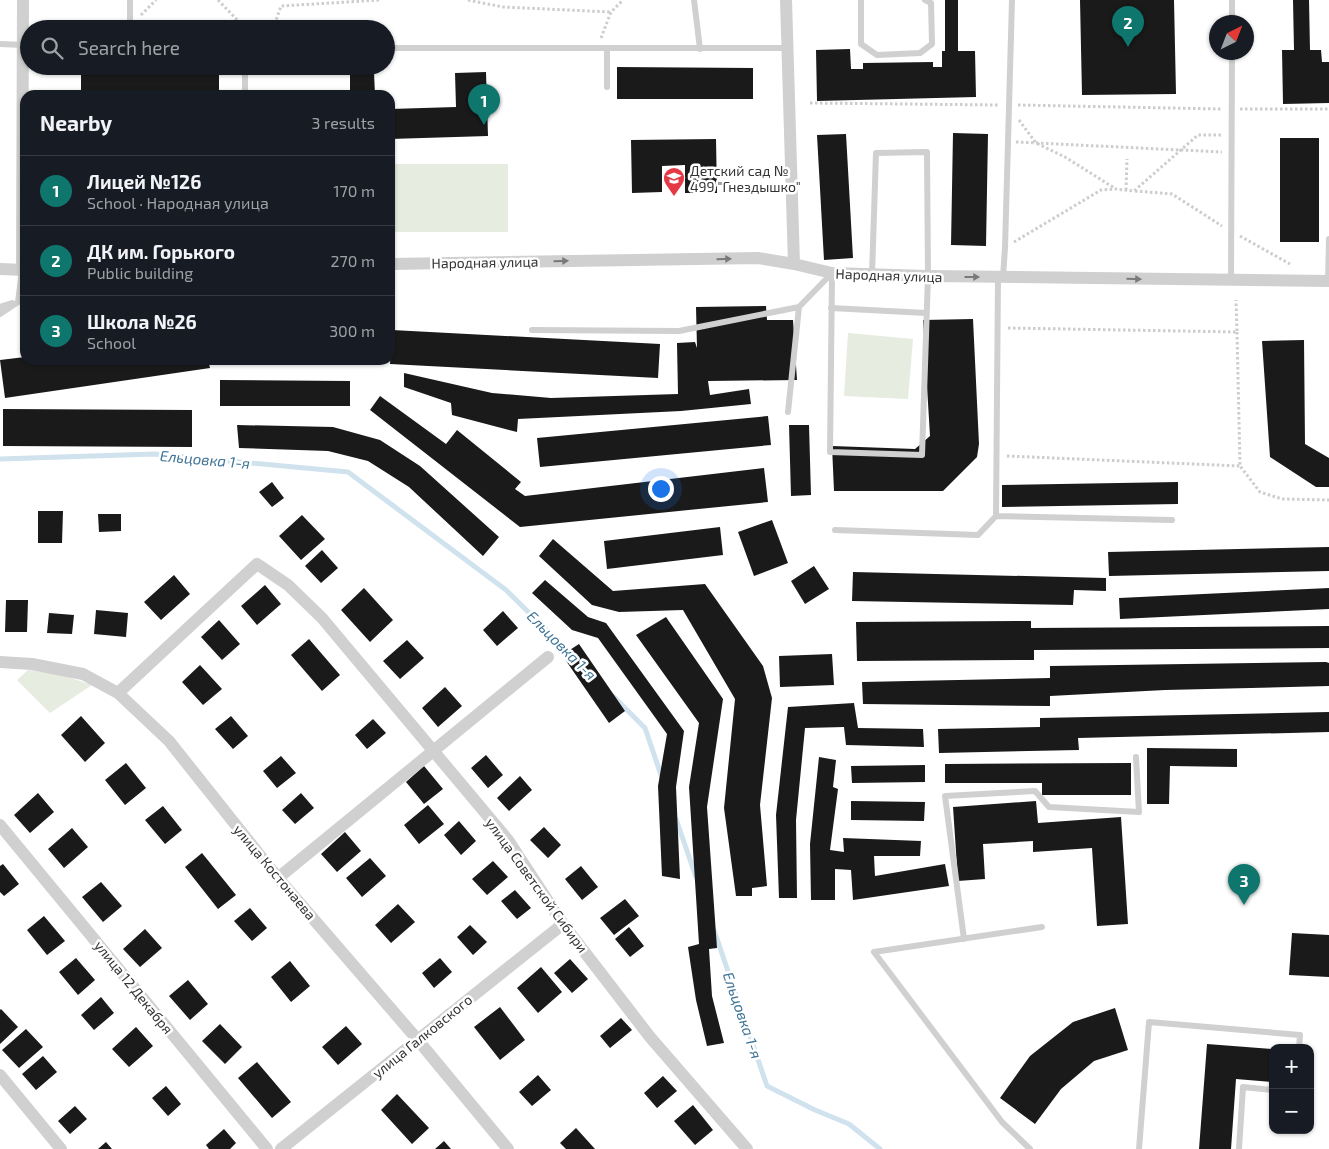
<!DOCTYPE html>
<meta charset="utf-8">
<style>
:root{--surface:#171b24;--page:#242831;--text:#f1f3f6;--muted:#9ea1a6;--line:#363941;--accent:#0f766e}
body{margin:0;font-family:"Exo 2",sans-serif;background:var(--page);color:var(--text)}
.controls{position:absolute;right:15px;bottom:15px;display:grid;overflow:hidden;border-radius:10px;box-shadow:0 1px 4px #0004}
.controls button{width:45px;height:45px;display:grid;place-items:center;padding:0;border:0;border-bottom:1px solid var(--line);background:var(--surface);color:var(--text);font:25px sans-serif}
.compass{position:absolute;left:1209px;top:15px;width:45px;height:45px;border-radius:50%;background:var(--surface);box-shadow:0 1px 4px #0004;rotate:42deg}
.you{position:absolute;left:660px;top:488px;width:18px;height:18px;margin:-12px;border:4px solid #fff;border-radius:50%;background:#1a73e8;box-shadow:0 0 0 8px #1a73e833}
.badge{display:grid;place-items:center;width:32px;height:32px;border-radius:50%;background:var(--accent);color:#fff;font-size:16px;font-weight:700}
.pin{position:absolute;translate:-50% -41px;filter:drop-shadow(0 1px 2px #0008)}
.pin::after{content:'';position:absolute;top:26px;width:18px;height:15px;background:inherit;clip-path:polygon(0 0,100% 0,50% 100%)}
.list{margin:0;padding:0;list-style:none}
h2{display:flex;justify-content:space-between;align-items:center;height:65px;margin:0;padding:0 20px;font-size:21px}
h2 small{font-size:16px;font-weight:400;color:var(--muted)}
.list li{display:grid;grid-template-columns:32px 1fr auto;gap:15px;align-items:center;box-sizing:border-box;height:70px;padding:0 20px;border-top:1px solid var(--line)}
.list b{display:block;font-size:19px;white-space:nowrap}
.list p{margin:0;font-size:16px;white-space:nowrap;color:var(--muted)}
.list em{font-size:16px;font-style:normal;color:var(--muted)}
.icon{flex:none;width:28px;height:28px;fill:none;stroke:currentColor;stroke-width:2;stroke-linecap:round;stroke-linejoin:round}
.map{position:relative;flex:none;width:1329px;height:1149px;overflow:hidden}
.search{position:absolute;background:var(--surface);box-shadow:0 1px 4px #0004;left:20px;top:20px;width:375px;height:55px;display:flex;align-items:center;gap:12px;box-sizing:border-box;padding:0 18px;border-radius:28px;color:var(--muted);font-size:19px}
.panel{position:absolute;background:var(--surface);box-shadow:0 1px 4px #0004;left:20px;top:90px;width:375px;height:275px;border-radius:15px}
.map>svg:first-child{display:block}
.green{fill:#e6ecdf}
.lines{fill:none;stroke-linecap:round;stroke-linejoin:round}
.stream{stroke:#cfe2ee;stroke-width:5}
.building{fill:#1a1a1a}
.path{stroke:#cdcdcd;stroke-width:3;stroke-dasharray:2.5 2.5;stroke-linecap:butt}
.lane{stroke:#d0d0d0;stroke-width:6}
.street{stroke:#d0d0d0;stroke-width:12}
.oneway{fill:#7a7a7a}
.labels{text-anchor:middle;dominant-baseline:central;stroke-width:5;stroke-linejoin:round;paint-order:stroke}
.poi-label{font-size:14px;fill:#333;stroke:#fff;text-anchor:start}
.street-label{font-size:14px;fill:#333;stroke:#fff}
.water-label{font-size:15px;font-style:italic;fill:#3f7597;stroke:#fff}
</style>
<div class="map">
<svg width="1329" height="1149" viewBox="0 0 1329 1149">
<rect width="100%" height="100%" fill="#fff"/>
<path class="green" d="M390,164H508V232H390Z
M848,333L913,339L908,399L844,396Z
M28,670L59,674L92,685L50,713L17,680Z"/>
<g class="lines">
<path class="stream" d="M0,459L154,454L348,472L506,590L573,656
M614,697L645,728L662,778
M676,819L696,877
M714,930L767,1086L815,1110L849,1124L880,1149"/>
</g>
<path class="building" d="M945,0H958V51H975L976,97L817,101L816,50L850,49L851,69H863V63L933,62V67H942V51H945Z
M1080,0H1174L1176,94L1082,95Z
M1293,0H1309L1310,50H1321L1322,62H1329V103L1283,104L1282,50H1294Z
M81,66H219V95H81Z
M617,67L753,68V99H617Z
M350,72H374L375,95H350Z
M486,72L488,136L390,139V109L456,107L455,73Z
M953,133L988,134L986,246L951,245Z
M846,134L853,258L824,260L817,135Z
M1280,138H1319V242H1280Z
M716,139L717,193H685V165L662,166V192L632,193L631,140Z
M766,306L767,320H793L797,380L708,381L710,395L749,389L751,404L681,411L518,419L517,432L452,415L451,403L404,387V373L492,393L551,398L678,394L677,343L695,342L697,348L696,307Z
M973,319L979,444L977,457L943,491H834L832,446L915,449L930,436L923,320Z
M392,330L660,344L658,378L390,364Z
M1304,340L1305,444L1329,458V487H1316L1270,457L1262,341Z
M25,357V360H208L210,368L5,398L0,360Z
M328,360H362V363L328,362Z
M220,380L350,381V406H220Z
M380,396L446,444L457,430L521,482L515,489L525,496L764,468L768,502L520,527L370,410Z
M3,409L192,410V447L3,446Z
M768,416L771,445L540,467L537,438Z
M237,425L333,427L380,440L420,466L499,537L483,556L409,487L368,461L328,451L239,448Z
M789,425H809L811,495L791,496Z
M272,482L284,498L272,507L259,492Z
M1178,482V504L1002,507V485Z
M38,511H63L62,543H38Z
M98,514H121V531L99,532Z
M302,515L325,539L301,560L279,536Z
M772,520L788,563L754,576L738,532Z
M720,527L723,555L607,569L604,541Z
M553,539L613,591L705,584L763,666L772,698L760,805L767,886L752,888V896H736L724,808L735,699L683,610L619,612L592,605L539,556Z
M1329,547V571L1109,576L1108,552Z
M322,550L338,568L321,583L305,566Z
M814,566L829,589L805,604L791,581Z
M853,572L1106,578V591L1074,590L1073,605L852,601Z
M174,575L190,594L161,620L144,602Z
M545,580L588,617L606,623L684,731L676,787L680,879L662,876L658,786L667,734L598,638L572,630L532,593Z
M265,585L281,604L257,625L241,606Z
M364,588L393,620L370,642L341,610Z
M1329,588V609L1120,619L1119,598Z
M6,600H28L27,632H5Z
M96,610L128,613L126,637L94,634Z
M503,611L518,628L497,646L483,630Z
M49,613L74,615L72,634L47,633Z
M666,617L723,699L707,807L717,948L709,949L712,996L724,1043L707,1046L696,1000L688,947L699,944L689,787L699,723L636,635Z
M219,620L240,644L222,660L201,637Z
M1031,621V628L1329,626V648L1034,650V660L857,661L856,622Z
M309,639L340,675L322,691L291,655Z
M407,640L424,658L400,679L383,661Z
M579,644L625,711L609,723L562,655Z
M832,654L834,685L780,687L779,656Z
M1326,662L1329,663V686L1165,690L1050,696V706L863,704L862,682L1050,678V666Z
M200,665L222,689L203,705L182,682Z
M445,687L462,706L438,727L422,708Z
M854,703L858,728L923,729L924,747L846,745L844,727L805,728L796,820L797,898H779L776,815L788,707Z
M1329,712V732L1078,738L1079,750L939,753L938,729L1040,727V718Z
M81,716L105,743L85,762L61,735Z
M231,716L248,736L233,749L215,729Z
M373,719L386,733L367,749L355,735Z
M1147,748L1237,749V767L1170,766L1169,804H1147Z
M486,755L503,775L488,788L471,768Z
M281,756L296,773L277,788L263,771Z
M819,757L836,760L833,787L838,789L830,850L844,852L843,838L921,841L920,856H874L875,876L945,864L949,886L853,900L851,870L835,869V900H811L810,844Z
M126,763L146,788L125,805L105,780Z
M1131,763V795H1042V783H945V764Z
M925,765V782L852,783L851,766Z
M424,766L443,789L424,804L406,782Z
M520,776L532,790L509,811L497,798Z
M38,793L54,812L30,833L14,815Z
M301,793L314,808L295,824L282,810Z
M851,801L925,802L924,821L851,820Z
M1036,801L1038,823L1121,817L1128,924L1097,926L1092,848L1033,852V841L983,844L985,879L958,881L953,807Z
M428,805L444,824L419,844L404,825Z
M163,806L182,830L165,844L145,820Z
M459,821L476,841L461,855L444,835Z
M544,827L561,845L548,858L530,840Z
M72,828L88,847L64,868L48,849Z
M345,832L361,851L337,872L321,854Z
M202,853L236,895L218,909L185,867Z
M370,858L386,876L362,897L346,878Z
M493,861L508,877L487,895L472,879Z
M3,864L19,884L4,896L0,892V866Z
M581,866L598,887L582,900L565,879Z
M101,882L122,906L103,922L82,897Z
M515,890L531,908L517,919L501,901Z
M625,899L639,916L614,935L600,918Z
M398,904L415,922L391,943L375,925Z
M250,908L267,928L252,941L234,921Z
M44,916L65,941L47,955L27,930Z
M470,925L487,942L473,955L457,937Z
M629,927L644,946L630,957L615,939Z
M145,929L162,948L140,967L123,949Z
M1292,933L1329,935V977L1289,975Z
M76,958L95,980L78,995L59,972Z
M440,958L452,972L434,988L422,973Z
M570,959L588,979L572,993L554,973Z
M290,961L310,986L291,1002L271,977Z
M541,967L562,992L538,1013L517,988Z
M188,980L208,1004L190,1020L169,996Z
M101,997L114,1013L94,1030L81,1015Z
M500,1007L525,1040L500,1060L474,1027Z
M1115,1008L1128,1050L1094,1061L1061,1089L1035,1124L1000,1098L1030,1056L1073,1022Z
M1,1009L18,1027L0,1044V1010Z
M621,1018L632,1030L610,1048L600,1036Z
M220,1024L242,1047L225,1064L202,1041Z
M346,1026L362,1044L338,1065L322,1047Z
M136,1027L153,1046L129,1067L112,1049Z
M26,1029L43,1047L19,1068L2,1050Z
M1207,1044L1273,1049V1082L1236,1079L1231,1149H1199Z
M43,1056L57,1072L36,1090L22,1074Z
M257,1062L291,1102L272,1118L238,1078Z
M538,1075L551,1090L532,1106L519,1092Z
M663,1076L677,1091L657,1108L644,1093Z
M166,1086L181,1104L168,1116L152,1098Z
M397,1094L429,1128L412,1144L381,1110Z
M693,1105L713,1130L695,1145L674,1121Z
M75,1106L87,1119L70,1134L58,1121Z
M576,1128L595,1149H566L560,1143Z
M224,1129L236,1143L230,1149H209L206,1145Z
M444,1141L451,1149H435Z
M106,1142L112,1149H98Z"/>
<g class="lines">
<path class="path" d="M218,0L246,29
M468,0L503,7L611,12
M141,15L156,0
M273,29L281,6L380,0
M601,38L611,12L623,0
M810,103L999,105
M1018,105L1221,109
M1240,109H1329
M1019,120L1036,143L1065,157L1116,189
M1016,142L1222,152
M1126,190L1127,159
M1135,191L1172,194L1222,226
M1240,236L1290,264
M1014,242L1101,190L1116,189L1134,191L1198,135H1223
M1008,328L1237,332L1236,300
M1237,332L1240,466L1260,492L1282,499L1329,500
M1007,456L1240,466"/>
<path class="lane" d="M694,0L700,49
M861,0V44L877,55L920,53L932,44L931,3L925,0
M1232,22V0
M130,29V0
M0,44L24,45
M386,48H786
M607,48V87
M245,66V95
M832,273L830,452L922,455L928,276L927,152L876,153L872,275
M1003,277L1005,248L1012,0
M1231,280L1232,52
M1328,281L1329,239
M0,307L12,303
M831,308L926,313
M0,314L18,302L22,270
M532,330L679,331L799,307
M788,412L799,307L832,273
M996,516L1172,520
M835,530L978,535L996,516L998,277
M964,939L945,796L1035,791L1049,807L1139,812L1136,757
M1030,1149L1002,1122L874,952L1042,927
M1139,1149L1149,1022L1300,1035L1299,1048
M1239,1149L1243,1087L1273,1090"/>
<path class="street" d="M786,0L794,264
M390,264L758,258L794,264L832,273L928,276L1329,281
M0,269L25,270
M22,270L23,0
M0,662L32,664L83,674L118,693L169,741L278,878L417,1039L508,1149
M118,693L257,564L288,585L322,618L508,840L563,924L650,1037L747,1149
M0,825L267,1149
M278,878L548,657
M0,1075L61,1149
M281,1149L563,924"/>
</g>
<defs><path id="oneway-solid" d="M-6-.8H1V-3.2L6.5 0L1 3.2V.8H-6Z" transform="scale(1.25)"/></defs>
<g class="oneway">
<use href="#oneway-solid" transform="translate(724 259) rotate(-1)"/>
<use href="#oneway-solid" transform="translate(561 261) rotate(-1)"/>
<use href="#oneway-solid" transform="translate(972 277)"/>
<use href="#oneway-solid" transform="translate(1134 279) rotate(1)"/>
</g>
<defs>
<g id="school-pin" transform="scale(1.125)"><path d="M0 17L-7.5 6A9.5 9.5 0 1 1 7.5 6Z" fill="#e63946" stroke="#fff"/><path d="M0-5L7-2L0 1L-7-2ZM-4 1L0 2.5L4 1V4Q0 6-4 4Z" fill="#fff"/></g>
</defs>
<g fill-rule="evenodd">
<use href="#school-pin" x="674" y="178"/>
</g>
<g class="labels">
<g class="poi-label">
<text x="690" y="170">Детский сад №<tspan x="690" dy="16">499 "Гнездышко"</tspan></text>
</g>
<g class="street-label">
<text transform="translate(485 262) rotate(-1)">Народная улица</text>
<text transform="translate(889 275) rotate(2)">Народная улица</text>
<text transform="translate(275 872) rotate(50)">улица Костонаева</text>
<text transform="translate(537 885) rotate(54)">улица Советской Сибири</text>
<text transform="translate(134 987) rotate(51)">улица 12 Декабря</text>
<text transform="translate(422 1036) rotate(-39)">улица Галковского</text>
</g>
<g class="water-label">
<text transform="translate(205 459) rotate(5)">Ельцовка 1-я</text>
<text transform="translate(562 645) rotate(45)">Ельцовка 1-я</text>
<text transform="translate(743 1015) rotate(71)">Ельцовка 1-я</text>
</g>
</g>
</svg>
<div class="controls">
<button>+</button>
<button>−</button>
</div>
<svg class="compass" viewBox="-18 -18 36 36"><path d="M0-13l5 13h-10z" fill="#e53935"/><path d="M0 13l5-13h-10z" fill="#9ea1a6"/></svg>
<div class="you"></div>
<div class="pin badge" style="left:484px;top:125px">1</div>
<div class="pin badge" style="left:1128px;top:47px">2</div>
<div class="pin badge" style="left:1244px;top:905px">3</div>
<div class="search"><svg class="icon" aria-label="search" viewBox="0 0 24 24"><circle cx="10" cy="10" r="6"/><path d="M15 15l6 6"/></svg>Search here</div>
<section class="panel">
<h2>Nearby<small>3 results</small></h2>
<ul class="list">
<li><span class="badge">1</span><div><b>Лицей №126</b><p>School · Народная улица</p></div><em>170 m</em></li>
<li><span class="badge">2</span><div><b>ДК им. Горького</b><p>Public building</p></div><em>270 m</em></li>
<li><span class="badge">3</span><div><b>Школа №26</b><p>School</p></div><em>300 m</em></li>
</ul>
</section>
</div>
